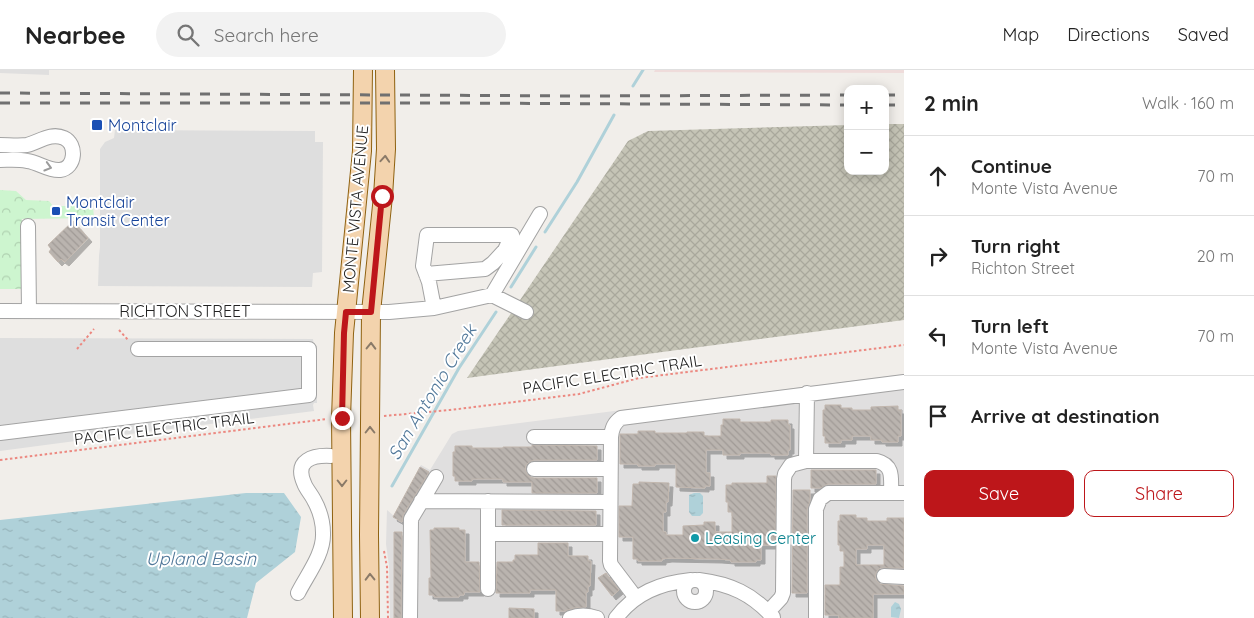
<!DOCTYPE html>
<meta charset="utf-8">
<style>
:root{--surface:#fff;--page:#f2f2f2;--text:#222;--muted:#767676;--line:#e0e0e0;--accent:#bd161a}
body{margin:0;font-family:Quicksand,sans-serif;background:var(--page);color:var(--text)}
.controls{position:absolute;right:15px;top:15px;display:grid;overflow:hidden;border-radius:10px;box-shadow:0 2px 12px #0003}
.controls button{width:45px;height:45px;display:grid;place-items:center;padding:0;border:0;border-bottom:1px solid var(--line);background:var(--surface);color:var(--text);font:25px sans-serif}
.stop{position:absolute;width:15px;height:15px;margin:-11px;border:4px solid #bd161a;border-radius:50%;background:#fff}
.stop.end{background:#bd161a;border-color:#fff;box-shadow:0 1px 5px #0008}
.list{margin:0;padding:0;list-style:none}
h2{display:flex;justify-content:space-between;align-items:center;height:65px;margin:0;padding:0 20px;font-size:21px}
h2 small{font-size:16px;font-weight:400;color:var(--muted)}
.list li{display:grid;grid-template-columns:32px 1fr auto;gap:15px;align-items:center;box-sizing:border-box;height:80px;padding:0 20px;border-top:1px solid var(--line)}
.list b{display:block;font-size:19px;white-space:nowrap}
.list p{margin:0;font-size:16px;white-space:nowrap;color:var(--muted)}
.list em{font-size:16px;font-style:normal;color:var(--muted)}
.actions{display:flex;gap:10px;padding:15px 20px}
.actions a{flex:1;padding:11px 0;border:1px solid var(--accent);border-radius:10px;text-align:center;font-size:18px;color:var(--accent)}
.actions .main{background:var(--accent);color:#fff}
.icon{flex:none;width:28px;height:28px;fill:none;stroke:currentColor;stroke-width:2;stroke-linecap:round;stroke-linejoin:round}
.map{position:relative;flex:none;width:904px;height:548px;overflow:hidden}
header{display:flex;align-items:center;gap:30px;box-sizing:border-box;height:70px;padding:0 25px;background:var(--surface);border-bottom:1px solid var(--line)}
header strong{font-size:24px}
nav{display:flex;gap:28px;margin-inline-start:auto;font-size:18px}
.search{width:350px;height:45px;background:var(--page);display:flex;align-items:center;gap:12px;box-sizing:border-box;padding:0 18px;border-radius:28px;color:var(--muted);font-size:19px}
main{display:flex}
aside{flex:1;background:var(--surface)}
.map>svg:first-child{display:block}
.residential{fill:#e0dfdf}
.commercial{fill:#efdcdb}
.construction{fill:url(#construction-cross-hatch)}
.park{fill:url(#park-crowns)}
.parking{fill:#dedede}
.water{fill:url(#water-ripples)}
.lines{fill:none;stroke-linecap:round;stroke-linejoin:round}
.stream{stroke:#afd1d9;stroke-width:3}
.building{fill:url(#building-back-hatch);stroke:#c1b6ad;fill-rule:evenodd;filter:url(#shadow)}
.minor-casing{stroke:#a3a3a3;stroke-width:16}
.major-casing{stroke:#8f6211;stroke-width:20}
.path{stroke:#ec8880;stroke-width:2;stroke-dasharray:2.5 2.5;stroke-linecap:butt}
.minor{stroke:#fff;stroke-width:14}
.major{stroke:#f3d3ad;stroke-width:18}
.rail{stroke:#707070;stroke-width:3;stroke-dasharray:10 10;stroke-linecap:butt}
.oneway{stroke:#8a7a68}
.oneway2{stroke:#9c9c9c}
.route{stroke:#bd161a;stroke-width:6}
.transit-dot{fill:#1a4fb4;stroke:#fff;stroke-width:2}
.culture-dot{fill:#0f9aa8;stroke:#fff;stroke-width:2}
.labels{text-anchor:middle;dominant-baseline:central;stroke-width:4;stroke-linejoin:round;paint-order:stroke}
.transit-label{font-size:16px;fill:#164399;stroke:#fff;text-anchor:start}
.street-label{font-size:16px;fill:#222;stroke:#fff}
.culture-label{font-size:16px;fill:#0d838f;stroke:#fff;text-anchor:start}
.water-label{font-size:18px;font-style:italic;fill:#507799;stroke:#fff}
</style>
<header>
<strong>Nearbee</strong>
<div class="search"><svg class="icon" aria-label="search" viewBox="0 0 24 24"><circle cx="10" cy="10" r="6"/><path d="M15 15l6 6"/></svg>Search here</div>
<nav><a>Map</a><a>Directions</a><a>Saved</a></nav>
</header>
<main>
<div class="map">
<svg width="904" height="548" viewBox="0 0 904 548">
<defs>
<pattern id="construction-cross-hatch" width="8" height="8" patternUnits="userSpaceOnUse" patternTransform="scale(1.25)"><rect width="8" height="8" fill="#c5c4b6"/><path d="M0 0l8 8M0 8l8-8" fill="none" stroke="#a9a89c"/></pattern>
<pattern id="park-crowns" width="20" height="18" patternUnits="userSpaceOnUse" patternTransform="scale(1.25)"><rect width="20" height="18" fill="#cdf5cf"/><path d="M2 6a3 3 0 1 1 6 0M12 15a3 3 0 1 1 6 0" fill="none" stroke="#b0d2b1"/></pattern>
<pattern id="water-ripples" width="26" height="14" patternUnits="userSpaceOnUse" patternTransform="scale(1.25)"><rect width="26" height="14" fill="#afd1d9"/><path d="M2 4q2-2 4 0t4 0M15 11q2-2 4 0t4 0" fill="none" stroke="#96b3ba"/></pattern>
<pattern id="building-back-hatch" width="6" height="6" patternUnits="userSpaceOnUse" patternTransform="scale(1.25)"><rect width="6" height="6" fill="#bab4af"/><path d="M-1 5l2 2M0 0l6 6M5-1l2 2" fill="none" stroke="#a09a96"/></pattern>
<filter id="shadow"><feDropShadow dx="4" dy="4" stdDeviation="0" flood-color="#0004"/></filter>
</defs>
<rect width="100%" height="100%" fill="#f1eeea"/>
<path class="residential" d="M0,0H49V5L0,3Z
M904,304V548H390L389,496L386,474L387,440L394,446L421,395L430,400L452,364L458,361Z"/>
<path class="commercial" d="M655,0H904V3L654,2Z"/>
<path class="construction" d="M885,54H904V250L467,308L628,71L648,61L848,55V101H885Z"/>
<path class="park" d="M0,120L16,121L26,130L49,131L53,136H93L94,148L22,149V219H0Z"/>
<path class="parking" d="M115,60L315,61V72H323L322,202L313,203L312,217L98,216L99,186L100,177V79L105,72L114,68Z
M0,268L313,269L314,276H317V333H314L313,335L314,341L122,365L120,358L98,360L97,362L98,368L0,381Z"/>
<path class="water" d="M246,423H284L301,447L295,482L256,513L247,548H0V450Z
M694,423H700L703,426V443L700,446H692L689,442V425Z
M895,532L899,534L901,539L899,548L891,547V537Z"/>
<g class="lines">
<path class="stream" d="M633,16L643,0
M545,162L577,112L614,45
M511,217L536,177
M392,416L459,298L496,242"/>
</g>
<path class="building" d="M73,151L88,168L65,192L61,189L58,192L49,182L51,179L48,175Z
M825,335H841V338H852V340H871V337L898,336V340H901V366H898V372H882V370H871V366H852V370H841V373H825V366H823V340H825Z
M723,349H740V352H771V350H788V355H790V380H788V385H771V383H740V385H723V380H706V403H710V416H705V418L676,417V394H655V396H638V394H620V364H638V361H655V363H687V362H704V366H721V355H723Z
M532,375L597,376V390H534L529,392L526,395L525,399L527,404L530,407L534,408H597V423H532V412H503V409H472V411H455V406H453V382H455V376H472V378H503V377H532Z
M420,397L429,402L403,445L402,452L393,447Z
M811,400H876V414H828L820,418H811Z
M767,406H776L775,475H761V490H756V492H731V490L718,489L668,488L662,489V491H638V489H633V467H619V436H632L633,414H639V412L669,413L668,432H666V442H663V462H666V465H683V456L704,455V452H715V462H732V442H728V432H726V415H732V413H767Z
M793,420H810V431L807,439V523H792Z
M502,440L596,441V455H502Z
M840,445H856V448H867V451H887V448H904V498H880L877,501L875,506L876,510L880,514L904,516V524H873V548H839V545H825V515H840V497H844V481H840V475H838V451H840ZM867,475H884V495H856V479H867Z
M434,458H459V460H465V492H479L480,522H464V525H459V527H434V525H429V508H431L430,460H434Z
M394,462H402L401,548H394Z
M538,473H568V486H588V491H591L590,516H588V522H586V537L574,538L565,541H556V520H530V523H496L497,492H513V490H515V485H538Z
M606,503L619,520L612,526L598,508Z
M509,538L534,539V548H509Z"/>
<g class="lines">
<g class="minor-casing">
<path id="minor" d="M0,75C8,75 19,76 27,75C39,72 51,62 64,68C77,74 76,98 60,100C48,101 38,92 27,91C18,89 9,90 0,90
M28,156L29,241
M426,204L485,199L493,193L505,180L512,165H427L423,196L429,212L434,238
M492,225L540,144
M0,241L389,242L434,238L492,225L526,242
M0,363L309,325V279H138
M534,367H611
M806,391L807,323
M534,399H610
M421,431L610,432
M488,464H610
M884,506L904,507
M699,510C731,514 752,524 773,547
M684 521a11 11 0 1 1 22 0a11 11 0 1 1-22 0Z
M488,519V431
M298,523C307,505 324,484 323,463C323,452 319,439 314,430C311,424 306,419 304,413C294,390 313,385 331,386
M636,528L611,495L610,491L611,367C612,358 614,353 621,348L904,312
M768,542L781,528L783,523L784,409L785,404L791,395L806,391H877C894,395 891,409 891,423
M410,548L411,449L436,407
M570,548C578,545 588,545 597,548
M616,548C635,523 660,513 691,510
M816,548V439L820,429L828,423H904"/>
</g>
<g class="major-casing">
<path id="major" d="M343,548L341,348L344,263L362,81L363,0
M370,548L369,465L371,242L383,126L386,79L385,0"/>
</g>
<path class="path" d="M119,260L129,271
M77,279L94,259
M384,346L450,340L579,324L639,308L904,275
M0,390L327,349
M384,481L387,497L388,548"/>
<use href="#minor" class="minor"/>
<use href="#major" class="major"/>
<path class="rail" d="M0,23L583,26L848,25
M885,25H904
M0,33H445L848,35
M885,35H904"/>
</g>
<defs><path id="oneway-chevron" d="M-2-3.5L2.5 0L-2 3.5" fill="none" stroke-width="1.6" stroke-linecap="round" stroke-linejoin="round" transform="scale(1.25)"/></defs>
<g class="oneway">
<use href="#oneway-chevron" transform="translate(385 89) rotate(-86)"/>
<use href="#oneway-chevron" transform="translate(371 276) rotate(-89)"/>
<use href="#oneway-chevron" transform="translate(370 360) rotate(-90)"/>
<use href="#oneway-chevron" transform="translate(342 413) rotate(90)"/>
<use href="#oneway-chevron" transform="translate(370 507) rotate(-91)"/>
</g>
<use class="oneway2" href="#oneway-chevron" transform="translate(48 97) rotate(16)"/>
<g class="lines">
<path class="route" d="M342,348L344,263L346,242H371L382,126"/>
</g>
<g class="transit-dot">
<rect x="91" y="49" width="12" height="12" rx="2.5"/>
<rect x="51" y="136" width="10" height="10" rx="2.5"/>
</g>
<circle class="culture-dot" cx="695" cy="468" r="5"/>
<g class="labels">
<g class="transit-label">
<text x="108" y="55">Montclair</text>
<text x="66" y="132">Montclair<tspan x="66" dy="18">Transit Center</tspan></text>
</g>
<g class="street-label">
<text transform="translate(355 139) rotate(-85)">MONTE VISTA AVENUE</text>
<text x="185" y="241">RICHTON STREET</text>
<text transform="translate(612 304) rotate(-9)">PACIFIC ELECTRIC TRAIL</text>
<text transform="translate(164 358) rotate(-7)">PACIFIC ELECTRIC TRAIL</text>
</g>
<g class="culture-label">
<text x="705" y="468">Leasing Center</text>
</g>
<g class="water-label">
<text transform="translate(432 322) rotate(-59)">San Antonio Creek</text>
<text x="201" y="488">Upland Basin</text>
</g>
</g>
</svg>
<div class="controls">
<button>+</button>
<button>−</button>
</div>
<div class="stop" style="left:382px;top:126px"></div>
<div class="stop end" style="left:342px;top:348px"></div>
</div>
<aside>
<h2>2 min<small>Walk · 160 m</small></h2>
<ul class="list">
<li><svg class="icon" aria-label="ahead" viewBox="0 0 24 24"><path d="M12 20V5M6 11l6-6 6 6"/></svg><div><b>Continue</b><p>Monte Vista Avenue</p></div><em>70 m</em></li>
<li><svg class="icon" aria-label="right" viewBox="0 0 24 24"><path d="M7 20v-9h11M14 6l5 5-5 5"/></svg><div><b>Turn right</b><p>Richton Street</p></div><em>20 m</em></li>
<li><svg class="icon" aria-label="left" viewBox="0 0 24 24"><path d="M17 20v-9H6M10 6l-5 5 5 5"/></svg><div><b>Turn left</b><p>Monte Vista Avenue</p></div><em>70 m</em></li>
<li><svg class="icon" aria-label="arrive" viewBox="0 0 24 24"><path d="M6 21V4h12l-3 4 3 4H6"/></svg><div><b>Arrive at destination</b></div></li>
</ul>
<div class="actions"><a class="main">Save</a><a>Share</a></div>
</aside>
</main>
